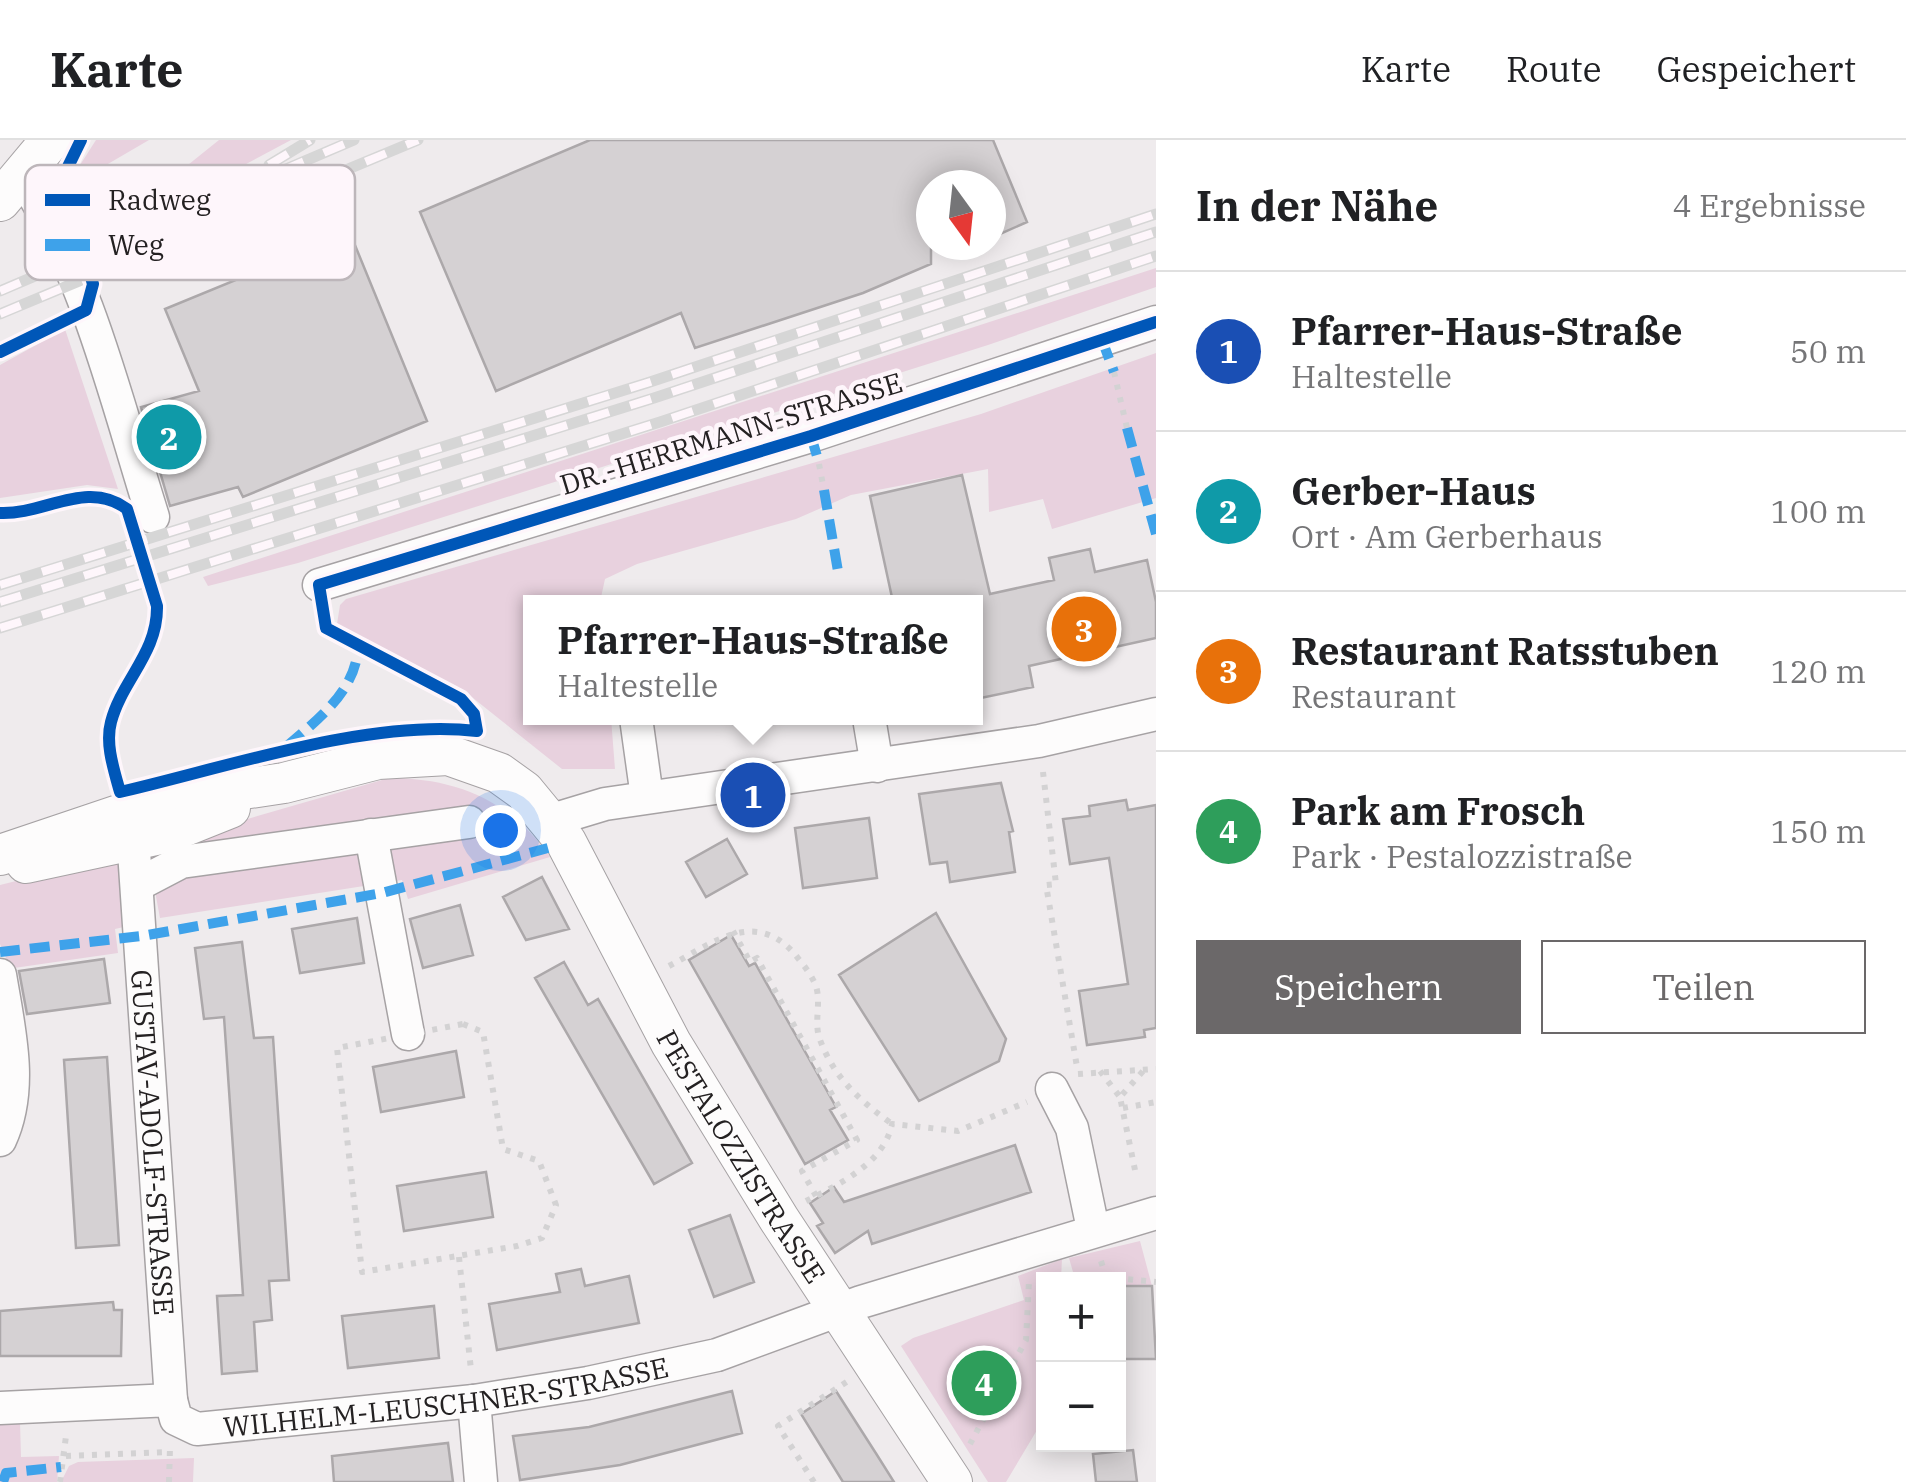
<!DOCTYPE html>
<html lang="de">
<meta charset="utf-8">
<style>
:root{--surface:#fff;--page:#f2f2f2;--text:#202124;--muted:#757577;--line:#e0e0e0;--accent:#6b6869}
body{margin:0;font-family:"IBM Plex Serif",serif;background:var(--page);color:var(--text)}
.controls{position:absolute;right:30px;bottom:30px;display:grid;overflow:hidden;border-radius:0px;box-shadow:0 5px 25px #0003}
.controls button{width:90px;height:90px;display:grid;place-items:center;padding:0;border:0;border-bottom:2px solid var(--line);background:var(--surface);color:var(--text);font:50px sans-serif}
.compass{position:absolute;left:916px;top:30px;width:90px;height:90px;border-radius:50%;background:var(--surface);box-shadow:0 5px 25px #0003;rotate:165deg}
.you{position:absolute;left:500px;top:690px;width:35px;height:35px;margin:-25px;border:8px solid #fff;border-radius:50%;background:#1a73e8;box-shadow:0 0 0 15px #1a73e833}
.badge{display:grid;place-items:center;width:65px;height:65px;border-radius:50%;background:var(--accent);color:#fff;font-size:32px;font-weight:700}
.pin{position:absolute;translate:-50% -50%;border:5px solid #fff;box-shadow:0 2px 10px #0006}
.popup{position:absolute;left:523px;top:455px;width:460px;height:130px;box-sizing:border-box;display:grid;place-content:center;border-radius:0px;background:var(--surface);filter:drop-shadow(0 2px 8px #0005);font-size:32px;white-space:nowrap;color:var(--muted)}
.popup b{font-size:38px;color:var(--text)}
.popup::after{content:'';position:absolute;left:50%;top:100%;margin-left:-20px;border:20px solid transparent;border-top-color:var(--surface)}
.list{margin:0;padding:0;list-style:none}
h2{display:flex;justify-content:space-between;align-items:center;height:130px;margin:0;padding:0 40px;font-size:42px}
h2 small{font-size:32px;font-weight:400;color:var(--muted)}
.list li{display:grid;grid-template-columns:65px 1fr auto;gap:30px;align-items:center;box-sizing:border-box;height:160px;padding:0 40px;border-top:2px solid var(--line)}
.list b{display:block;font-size:38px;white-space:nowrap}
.list p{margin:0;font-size:32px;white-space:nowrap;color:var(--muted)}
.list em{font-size:32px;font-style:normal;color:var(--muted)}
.actions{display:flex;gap:20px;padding:30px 40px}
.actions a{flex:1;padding:22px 0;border:2px solid var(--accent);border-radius:0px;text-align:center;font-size:35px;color:var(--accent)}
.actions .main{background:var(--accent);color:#fff}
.map{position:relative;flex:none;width:1156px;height:1342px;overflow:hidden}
header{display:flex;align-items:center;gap:60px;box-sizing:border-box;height:140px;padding:0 50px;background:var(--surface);border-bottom:2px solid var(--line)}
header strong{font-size:48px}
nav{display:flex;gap:55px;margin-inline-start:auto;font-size:35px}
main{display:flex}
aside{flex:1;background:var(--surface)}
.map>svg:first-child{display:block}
.green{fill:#e8d1de}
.building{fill:#d5d1d3;stroke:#aca8aa;stroke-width:2.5}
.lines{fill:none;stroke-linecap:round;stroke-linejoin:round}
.minor-casing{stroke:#a6a2a4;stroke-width:35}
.major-casing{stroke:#a6a2a4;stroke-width:42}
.path{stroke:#d3d2d3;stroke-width:6;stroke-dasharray:5 8;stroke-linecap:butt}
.minor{stroke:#fdfcfc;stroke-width:32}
.major{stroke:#fdfcfc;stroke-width:40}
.rail-casing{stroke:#d6d6d6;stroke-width:11}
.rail{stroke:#fef6fb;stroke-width:8;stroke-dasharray:22;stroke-linecap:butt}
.quiet{stroke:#3ea2ea;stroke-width:10;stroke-dasharray:20 10;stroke-linecap:butt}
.cycleway-casing{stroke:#fef6fb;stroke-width:19}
.cycleway{stroke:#0057b8;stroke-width:12}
.labels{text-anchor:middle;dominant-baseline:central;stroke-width:9;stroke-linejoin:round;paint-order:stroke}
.street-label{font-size:28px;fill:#242122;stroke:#fef6fb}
.key{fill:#fef6fb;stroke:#bdb6ba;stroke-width:2.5}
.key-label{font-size:28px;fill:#242122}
</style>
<header>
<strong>Karte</strong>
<nav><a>Karte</a><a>Route</a><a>Gespeichert</a></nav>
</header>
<main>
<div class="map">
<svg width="1156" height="1342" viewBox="0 0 1156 1342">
<rect width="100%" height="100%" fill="#efebed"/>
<path class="green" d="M96,0H149L101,28L110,57L119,66L153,53L219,0H291L186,56L88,98L73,36Z
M1156,128V147L988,205L298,423L208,446L203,437Z
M65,189L118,349L87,345L0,358V225Z
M1156,213V358L1052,389L1043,359L989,372L988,329L851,355L796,379L637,424L605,439L600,462H530V578H611L615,629H562L468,554L352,497L337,484L340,465L346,459L981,274Z
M389,638C457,638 511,661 550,717L408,759L402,740L160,778L147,708Z
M125,714L132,785L115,789L118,813L0,830V820L6,818L0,804V745Z
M1140,1101L1152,1146H1119L1118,1140L1075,1139L1069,1118Z
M1062,1119L1061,1139L1044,1140L1043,1280L1006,1342H988L901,1206L913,1198L1024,1160L1018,1136Z
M0,1278L20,1282L21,1317L59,1316L57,1342H0Z
M194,1318L193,1342H61L69,1326L78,1322Z"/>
<path class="building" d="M590,0H993L1027,82L991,98V45H931V124L863,153L695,208L681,173L496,251L420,72Z
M350,93L427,281L243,357L238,347L170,366L141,267L199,251L165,169Z
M962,335L990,454L1054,440L1049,418L1090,409L1095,432L1147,420L1156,462V498L1029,526L1033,547L976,559V462H893L870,356Z
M1001,643L1013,691L1009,692L1015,732L950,742L947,722L930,724L919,654Z
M1126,660L1128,670L1156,665V888L1144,890L1145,897L1087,905L1079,851L1128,844L1109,718L1070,724L1063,679L1090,676L1089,666Z
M869,678L877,738L803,748L795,688Z
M727,699L747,734L706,757L686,722Z
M542,737L569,789L526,800L503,757Z
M460,765L473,815L423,828L410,779Z
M936,773L1006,899L999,921L919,961L839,835Z
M357,778L364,823L300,833L292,789Z
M731,795L749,826L755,823L812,924L836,967L830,970L848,1000L805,1024L689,820Z
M242,802L254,898L273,897L289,1140L269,1141L272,1180L254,1182L257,1231L222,1234L217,1156L243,1155L224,877L204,879L195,808Z
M104,819L110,863L27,874L19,831Z
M564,822L588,865L598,859L692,1023L654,1044L535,838Z
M456,911L464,957L381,972L373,927Z
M107,917L119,1105L76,1108L64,920Z
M1015,1005L1031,1052L872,1104L868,1091L835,1113L817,1086L823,1083L810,1063L834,1047L844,1062Z
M486,1032L493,1077L404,1091L397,1046Z
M730,1075L754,1142L714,1157L689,1090Z
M581,1129L585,1146L629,1136L639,1183L497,1210L489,1164L560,1152L556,1134Z
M1118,1146H1152L1156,1219H1118Z
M113,1162L114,1170H122L121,1216H0V1171Z
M434,1166L439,1218L348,1228L342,1176Z
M732,1251L742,1293L620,1325L520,1340L513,1296L589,1287Z
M836,1251L877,1315L894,1342H843L801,1274Z
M448,1303L453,1342H334L332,1316Z
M1133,1310L1137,1342H1096L1093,1314Z"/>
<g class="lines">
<g class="minor-casing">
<g id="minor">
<path d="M23,38C89,139 117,264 153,377"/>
<path d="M319,445L811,296L1156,182"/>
<path d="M636,578L647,657"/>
<path d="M869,578L877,626"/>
<path d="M552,680L605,664L1039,601L1156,574"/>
<path d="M371,695L408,894"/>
<path id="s1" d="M134,711L171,1260"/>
<path d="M139,744L181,722L469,682"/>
<path d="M0,835C9,889 24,949 0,1000"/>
<path d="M1052,949L1072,988L1093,1089"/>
<path d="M474,1261L481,1342"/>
<path id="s2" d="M0,1268L171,1260L176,1279L197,1289L474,1261L588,1243L717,1215L861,1162L1156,1073"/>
</g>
</g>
<g class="major-casing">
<g id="major">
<path d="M0,61L51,0"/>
<path id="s3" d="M0,715L125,673L189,657L284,643L378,619L448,615L499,633L524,651L566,702L671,903L779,1079L952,1342"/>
<path d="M26,723L170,692L230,668"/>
</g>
</g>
<path class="path" d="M1114,232L1127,288
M819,324L824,350
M321,476L334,496L461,559L474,574L477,590
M1043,632L1056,744L1046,745L1077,927
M733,791L750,822L757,818L857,1000L802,1031L816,1056
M669,826C711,804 753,769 793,812C801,822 810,832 815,844C822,860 814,880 819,897C833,937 859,960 892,984
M463,884L483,892L503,1009L539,1021L556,1065L542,1098L517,1106L362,1132L337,908Z
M1100,931L1120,957
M1078,934L1156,929
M1123,968L1156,962
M1135,1030L1120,957L1143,931
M806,1061C840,1044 884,1023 892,984L958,991L1027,962
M459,1117L471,1230
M1101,1121L1106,1137L1156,1142
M970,1304L1026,1200L1029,1141
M66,1316L168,1312
M60,1342L66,1296
M169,1342L170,1308
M814,1342L778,1286L848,1241"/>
<use href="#minor" class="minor"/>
<use href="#major" class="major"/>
<g class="rail-casing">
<path id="rail" d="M269,25L310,0
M0,151L354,0
M0,174L418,0
M0,445L647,243L1156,74
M0,462L654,258L1156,92
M0,488L660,282L1156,116"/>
</g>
<use href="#rail" class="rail"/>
<path class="quiet" d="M68,71L113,51
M1102,200L1114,232
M1127,288L1156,394
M811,296L819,323
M824,350L839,437
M287,606C318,579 355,552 358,508
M0,812L142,796L382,753L548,708
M3,1342L6,1333L61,1327"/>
<g class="cycleway-casing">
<path id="cycleway" d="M0,212L86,170L93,144L62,39L81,0
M0,373C44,375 87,339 127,369L157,466C158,513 122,540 111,582C105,604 114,630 120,652C225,628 370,578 477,591L474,574L461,559L326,488L319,445L811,296L1156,182"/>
</g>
<use href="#cycleway" class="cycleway"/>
</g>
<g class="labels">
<g class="street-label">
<text transform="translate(731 293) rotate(-17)">DR.-HERRMANN-STRASSE</text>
<text stroke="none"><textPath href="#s1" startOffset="292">GUSTAV-ADOLF-STRASSE</textPath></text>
<text stroke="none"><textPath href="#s3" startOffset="972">PESTALOZZISTRASSE</textPath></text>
<text stroke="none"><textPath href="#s2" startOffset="465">WILHELM-LEUSCHNER-STRASSE</textPath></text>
</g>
</g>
<rect x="25" y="25" width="330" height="115" rx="15" class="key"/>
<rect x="45" y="54" width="45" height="12" fill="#0057b8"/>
<rect x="45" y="99" width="45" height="12" fill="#3ea2ea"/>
<g class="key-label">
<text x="108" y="70">Radweg</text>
<text x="108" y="115">Weg</text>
</g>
</svg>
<div class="controls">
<button>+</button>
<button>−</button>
</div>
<svg class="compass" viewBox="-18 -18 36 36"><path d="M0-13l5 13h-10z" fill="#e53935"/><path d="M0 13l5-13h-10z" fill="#757577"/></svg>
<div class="you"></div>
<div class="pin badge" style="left:753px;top:655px;background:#1a4fb4">1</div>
<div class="popup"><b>Pfarrer-Haus-Straße</b>Haltestelle</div>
<div class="pin badge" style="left:169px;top:297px;background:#0f9aa8">2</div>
<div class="pin badge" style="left:1084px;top:489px;background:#e8710a">3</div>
<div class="pin badge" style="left:984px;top:1243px;background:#2e9e5b">4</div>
</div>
<aside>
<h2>In der Nähe<small>4 Ergebnisse</small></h2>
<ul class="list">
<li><span class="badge" style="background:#1a4fb4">1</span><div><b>Pfarrer-Haus-Straße</b><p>Haltestelle</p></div><em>50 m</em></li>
<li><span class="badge" style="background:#0f9aa8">2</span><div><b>Gerber-Haus</b><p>Ort · Am Gerberhaus</p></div><em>100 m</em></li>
<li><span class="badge" style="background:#e8710a">3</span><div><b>Restaurant Ratsstuben</b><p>Restaurant</p></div><em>120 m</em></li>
<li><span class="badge" style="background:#2e9e5b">4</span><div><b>Park am Frosch</b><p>Park · Pestalozzistraße</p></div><em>150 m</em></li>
</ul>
<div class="actions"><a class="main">Speichern</a><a>Teilen</a></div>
</aside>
</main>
